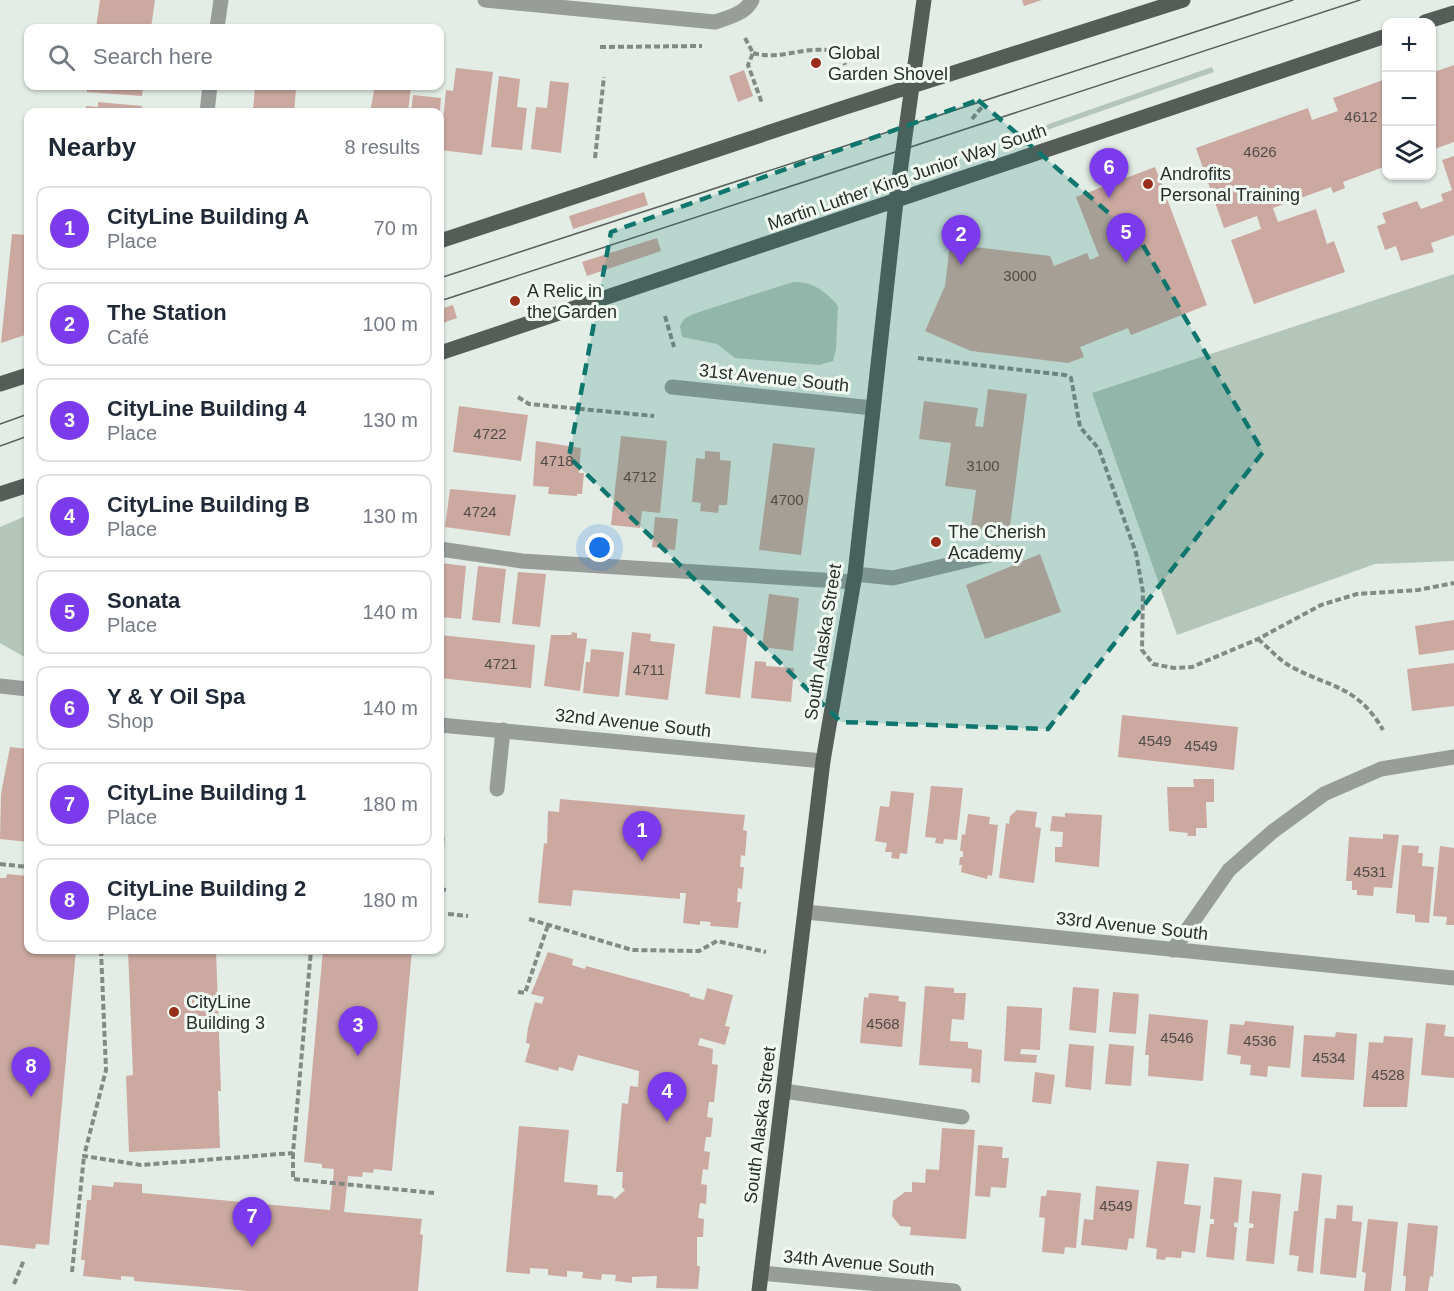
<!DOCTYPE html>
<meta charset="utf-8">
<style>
:root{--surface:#fff;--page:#f6f6f7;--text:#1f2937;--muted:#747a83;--line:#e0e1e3;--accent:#7c3aed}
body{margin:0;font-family:Helvetica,sans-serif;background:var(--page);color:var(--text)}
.controls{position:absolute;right:18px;top:18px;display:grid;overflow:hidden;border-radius:12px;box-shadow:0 2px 4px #0004}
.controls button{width:54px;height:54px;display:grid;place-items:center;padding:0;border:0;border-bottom:2px solid var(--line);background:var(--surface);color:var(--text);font:30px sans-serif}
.you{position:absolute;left:600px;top:548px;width:21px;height:21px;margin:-15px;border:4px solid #fff;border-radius:50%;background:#1a73e8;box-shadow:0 0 0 9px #1a73e833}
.badge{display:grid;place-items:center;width:39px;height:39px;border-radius:50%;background:var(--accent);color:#fff;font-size:20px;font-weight:700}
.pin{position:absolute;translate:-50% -50px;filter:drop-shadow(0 2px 3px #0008)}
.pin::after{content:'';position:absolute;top:32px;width:21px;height:18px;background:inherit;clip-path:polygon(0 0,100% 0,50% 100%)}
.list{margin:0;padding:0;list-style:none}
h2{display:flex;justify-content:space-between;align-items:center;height:78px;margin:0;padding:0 24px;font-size:26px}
h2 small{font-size:20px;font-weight:400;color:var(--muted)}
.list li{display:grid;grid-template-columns:39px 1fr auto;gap:18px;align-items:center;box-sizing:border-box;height:84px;margin:0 12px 12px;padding:0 12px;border:2px solid var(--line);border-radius:12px}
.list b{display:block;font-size:22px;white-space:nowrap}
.list p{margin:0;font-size:20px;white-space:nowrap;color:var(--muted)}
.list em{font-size:20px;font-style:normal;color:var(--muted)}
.icon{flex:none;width:33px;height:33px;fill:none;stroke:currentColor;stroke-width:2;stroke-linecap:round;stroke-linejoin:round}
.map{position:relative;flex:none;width:1454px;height:1291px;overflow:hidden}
.search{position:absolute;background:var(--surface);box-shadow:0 2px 4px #0004;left:24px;top:24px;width:420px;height:66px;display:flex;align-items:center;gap:15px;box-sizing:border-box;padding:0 21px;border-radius:12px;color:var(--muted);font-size:22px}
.panel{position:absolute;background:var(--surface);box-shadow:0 2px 4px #0004;left:24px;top:108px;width:420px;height:846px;border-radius:12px}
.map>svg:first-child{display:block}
.green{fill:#b4c6ba}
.building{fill:#cba9a1}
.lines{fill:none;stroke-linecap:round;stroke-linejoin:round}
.path{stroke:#838a85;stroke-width:4;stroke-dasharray:6 3;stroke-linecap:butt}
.minor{stroke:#989d9a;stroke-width:15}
.major{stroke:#565d59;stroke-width:15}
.tram{stroke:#5a605c;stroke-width:1.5}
.marked{fill:#0f766e;fill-opacity:0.2;stroke:#0f766e;stroke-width:4.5;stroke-dasharray:12 8;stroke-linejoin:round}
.poi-dot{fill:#982e1c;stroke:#f0faf3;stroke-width:2}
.labels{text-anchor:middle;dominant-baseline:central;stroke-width:6;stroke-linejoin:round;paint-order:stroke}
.number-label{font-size:15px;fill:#524c48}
.poi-label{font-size:18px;fill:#292d2a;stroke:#f0faf3;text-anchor:start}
.street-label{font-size:18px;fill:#292d2a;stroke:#f0faf3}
</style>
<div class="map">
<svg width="1454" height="1291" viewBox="0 0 1454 1291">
<rect width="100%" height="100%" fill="#e3ede6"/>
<path class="green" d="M1212,67L1214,72L1047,130L1046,125Z
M1454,274V561L1375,564L1177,635L1092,393Z
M793,282C812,281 826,291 838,306L836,350L833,361L819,365L735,358L717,344L682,337L680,326L684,319L693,314Z
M28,515V659L0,643V527Z"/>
<path class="building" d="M100,0H155L151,28H96Z
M1022,0H1042L1024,6Z
M1454,65V142L1432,150V67L1434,72Z
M456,68L493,72L482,155L440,150L446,90L453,91Z
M744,70L753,96L738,102L729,76Z
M499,76L520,79L517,107L527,108L522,150L491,147Z
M1386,79V166L1343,182L1345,188L1333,193L1331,187L1273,208L1278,222L1316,209L1327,244L1334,241L1345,272L1254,304L1231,240L1261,229L1257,216L1224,228L1196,148L1308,108L1312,120L1338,111L1333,98Z
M550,81L569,83L561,153L531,149L536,107L547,108Z
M87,86H143L142,96L87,92Z
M255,86H303L302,89H296L294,112H253Z
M375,86H411L408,112H370Z
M413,95L441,98L440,112H411Z
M98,102L142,106L141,112H86V106L98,107Z
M1454,156V235L1431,243L1434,252L1401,261L1396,246L1385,250L1377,226L1386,223L1382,213L1417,201L1421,209L1443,201L1441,194L1452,190L1442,160Z
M1155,167L1207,305L1131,335L1128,328L1080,347L1084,357L1068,363L971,351L925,331L945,286L950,244L1050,256L1054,266L1087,253L1090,260L1099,256L1076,197Z
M644,192L648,205L573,229L569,216Z
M12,234L28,235V334L1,343Z
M657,238L661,251L587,276L582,262Z
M453,305L457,318L440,324V309Z
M988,389L1027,394L1009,534L971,527L976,490L945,486L951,443L919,439L924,401L978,408L975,426L983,427Z
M459,406L528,415L521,461L453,452Z
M621,436L667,441L660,513L642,511L640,528L611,525Z
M536,441L581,448L579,473H584L582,494H577V496L548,494L549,487L533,486Z
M773,443L815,448L801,555L759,550Z
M705,451L720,452V460L731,461L727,505H719L718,513L700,511L701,503L692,502L696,458L705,459Z
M450,489L516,495L510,536L445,527Z
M655,517L678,519L675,550L652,547Z
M1040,554L1061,612L985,639L966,585Z
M440,563L466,566L461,619L440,617Z
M478,566L506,569L500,623L472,620Z
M518,572L546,574L540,627L512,624Z
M769,594L799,598L793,651L762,647Z
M1454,620V650L1419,655L1415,626Z
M713,626L748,630L740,698L705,694Z
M572,632L577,633V638L587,639L580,691L544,686L551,635H571Z
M632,632L651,634L650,641L675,644L668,700L625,695Z
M440,635L535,645L531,688L440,678Z
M591,649L624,652L619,697L583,693L586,662H590Z
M755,661L766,662V666L794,668L791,702L751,698Z
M1454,663V706L1412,711L1407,669Z
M1122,715L1238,727L1234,770L1118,757Z
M10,747L28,749V842L0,839L1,794Z
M1193,779H1214V802H1206L1207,828H1196V836H1187L1188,833L1169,831L1167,787H1194Z
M931,786L963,788L957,840L944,839L943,844L935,843L936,838L925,837Z
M891,791L914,793L907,854L900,853L899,859L891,858L892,852H885L887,843L875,841L880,806L889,807Z
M560,799L745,815L743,830L747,831L745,856L741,855L740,867H744L742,889L738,888L737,902H741L738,928L710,926L711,922L700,921V925L683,923L686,893H680V899L573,890L571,906L538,903L544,843L547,844L548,811L559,812Z
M1017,810L1037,812L1035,827L1041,828L1034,883L999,878L1006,823L1009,824L1010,816Z
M1065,813L1102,815L1099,867L1055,862V847H1062L1063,832L1050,831L1052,816L1065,817Z
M968,814L990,817L989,824L998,825L992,876L988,875L987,879L961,872L962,865H959L960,857H963V851H960L962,834L965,835Z
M1383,834L1399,835L1392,888L1374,887L1373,896L1357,895V890H1352V881H1346L1349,837L1383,839Z
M440,837H445L441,880H440Z
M1402,845L1419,846L1418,853H1423L1422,866L1434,867L1429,923L1415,922V915L1396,913Z
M1440,846L1454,848V925H1446L1447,917L1433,916Z
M7,874L28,876V950H76L49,1245L36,1244L35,1249L0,1245V878H6Z
M128,950H216L221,1091H218L220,1148L129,1152L126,1076L133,1075Z
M323,950H412L392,1171L374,1169L373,1173L363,1172L362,1177L348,1176L344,1212L422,1219L420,1234L423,1235L418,1291H249L134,1281V1277L121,1276V1280L83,1276L85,1260H81L87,1200H91L92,1185L113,1187L114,1182L142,1184V1193L330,1210L334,1169L322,1168V1164L304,1162Z
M548,952L573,959L572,965L585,969L586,966L690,994L689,996L704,1000L707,988L733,995L725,1026L730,1027L725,1045L700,1038L698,1045L713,1049L712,1064L718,1065L714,1102H709L707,1117L713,1118L711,1137H706L704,1151L710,1152L708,1170L703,1169L701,1184L707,1185L706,1204L700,1203L698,1218L704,1219L703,1237H697V1266H700L698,1289L656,1288L657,1276L632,1277V1283L615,1281L616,1275L602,1274L601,1280L582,1278L583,1272L567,1271V1277L548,1275V1269L530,1268V1274L506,1272L519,1126L569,1130L564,1182L598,1185L597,1195L612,1196L615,1199L625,1190L622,1187L623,1172H616L622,1103L628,1104L630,1086L638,1087L639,1071L578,1055L573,1071L559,1067L558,1071L525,1062L530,1044L526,1043L528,1028L535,1002L542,1004L544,997L531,994Z
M925,986L954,988V993H966L964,1020L952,1019L950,1041L968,1042V1048L982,1050L980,1083L971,1082L972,1069L919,1065Z
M1073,987L1099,989L1096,1033L1069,1030Z
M1113,992L1139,994L1136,1034L1109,1032Z
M869,993L899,996L898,1001L906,1002L902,1047L860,1043L864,997L868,998Z
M1007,1006L1042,1008L1040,1050L1021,1049L1020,1054L1037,1055L1036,1063L1004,1061Z
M1149,1014L1208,1020L1203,1081L1148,1076L1149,1055H1145Z
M1245,1021L1294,1026L1290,1068L1268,1066L1267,1077L1250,1075L1251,1065L1240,1064L1241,1056L1227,1054L1230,1024L1244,1025Z
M1426,1023L1446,1025L1444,1036L1454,1037V1078L1421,1075Z
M1336,1032L1357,1034L1354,1080L1301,1077L1304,1035L1335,1037Z
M1384,1036L1413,1038L1407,1107H1363L1369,1042L1383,1043Z
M1069,1044L1094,1046L1091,1090L1065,1087Z
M1109,1044L1134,1046L1131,1086L1105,1084Z
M1035,1072L1055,1075L1051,1104L1032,1102Z
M942,1128L975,1130L966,1239L910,1235L911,1227L900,1226L892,1216L893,1201L905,1192H912V1182L925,1183L926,1169L939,1170Z
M978,1145L1003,1147L1002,1158H1009L1006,1188L991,1187L990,1197L975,1196Z
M1157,1161L1189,1164L1184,1204L1201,1206L1195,1253L1182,1251L1181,1258L1166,1257L1165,1260L1156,1259L1157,1249L1146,1247Z
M1302,1173L1322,1175L1313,1273L1297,1271L1299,1256L1289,1255L1294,1211H1298Z
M1214,1177L1242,1180L1238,1223L1234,1222V1227H1237L1234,1260L1206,1257L1210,1224H1214V1219H1210Z
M1096,1186L1139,1190L1134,1239L1129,1238L1127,1250L1081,1245L1084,1219L1093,1220Z
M1047,1190L1081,1193L1076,1248L1065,1247L1064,1254L1042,1252L1045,1218L1039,1217L1041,1196H1046Z
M1252,1191L1281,1194L1274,1264L1246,1261L1249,1228H1253L1254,1224L1249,1223Z
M1337,1205L1353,1206L1352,1221L1362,1222L1356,1278L1320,1274L1325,1218L1336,1219Z
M1368,1219L1398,1222L1391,1291H1364L1366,1273L1362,1272Z
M1408,1223L1438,1226L1433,1277L1430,1276L1428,1291H1405L1406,1276H1403Z"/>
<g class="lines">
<path class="path" d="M745,38L753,53L748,65L762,103
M600,47L702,46
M753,53C783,62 811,41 841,54L845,65
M972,119L982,107
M595,158L604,77
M665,316L674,347
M918,358L1065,375L1071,378L1080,427L1099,449L1136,553L1143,592L1142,650L1153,664L1174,668L1192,667L1258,639L1321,605L1357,594L1418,590L1454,583
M518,397L529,404L654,416
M1258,639C1269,648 1279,660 1290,666C1330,688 1357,685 1383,730
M0,864L28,867
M440,889L446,890
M448,914L468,916
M529,919L632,950L699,951L717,941L766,952
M101,950L106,1070L84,1156L141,1165L293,1153L311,950
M518,992L525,993L548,925
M293,1153V1179L434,1193
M72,1272L84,1156
M14,1284L24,1260"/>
<path class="minor" d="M485,0L715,22C728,18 746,13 752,0
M217,28L221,0
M207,112L210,86
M672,387L873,408
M440,549L522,561L854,582
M855,574L893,578L998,553
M0,686L28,689
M440,725L823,761
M497,789L503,730
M806,912L1454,978
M1173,950L1229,870L1272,832L1324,794L1381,769L1454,757
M784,1091L962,1117
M761,1273L954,1291"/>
<path class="major" d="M1425,22L1454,13
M440,241L846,107L1183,0
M440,353L1386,36
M0,384L28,375
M0,494L28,485
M759,1291L823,761L855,574L896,201L924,0"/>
<path class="tram" d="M440,278L1293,0
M440,301L1360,0
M0,424L28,414
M0,446L28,436"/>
</g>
<path class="marked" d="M978,100L1140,240L1263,452L1048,729L841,722L569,457L611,232Z"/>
<g class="poi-dot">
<circle cx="816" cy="63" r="6"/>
<circle cx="1148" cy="184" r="6"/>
<circle cx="515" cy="301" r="6"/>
<circle cx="936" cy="542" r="6"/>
<circle cx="174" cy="1012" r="6"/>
</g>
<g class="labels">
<g class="number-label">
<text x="1361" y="116">4612</text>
<text x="1260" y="151">4626</text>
<text x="1020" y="275">3000</text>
<text x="490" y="433">4722</text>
<text x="557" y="460">4718</text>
<text x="983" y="465">3100</text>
<text x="640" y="476">4712</text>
<text x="787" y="499">4700</text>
<text x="480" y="511">4724</text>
<text x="501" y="663">4721</text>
<text x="649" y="669">4711</text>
<text x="1155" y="740">4549</text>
<text x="1201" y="745">4549</text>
<text x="1370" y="871">4531</text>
<text x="883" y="1023">4568</text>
<text x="1177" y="1037">4546</text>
<text x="1260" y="1040">4536</text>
<text x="1329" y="1057">4534</text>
<text x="1388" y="1074">4528</text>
<text x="1116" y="1205">4549</text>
</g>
<g class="poi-label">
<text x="828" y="53">Global<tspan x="828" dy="21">Garden Shovel</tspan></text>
<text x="1160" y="174">Androfits<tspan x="1160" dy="21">Personal Training</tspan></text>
<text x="527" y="291">A Relic in<tspan x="527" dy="21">the Garden</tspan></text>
<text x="948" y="532">The Cherish<tspan x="948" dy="21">Academy</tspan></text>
<text x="186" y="1002">CityLine<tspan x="186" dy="21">Building 3</tspan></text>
</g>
<g class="street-label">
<text transform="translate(907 177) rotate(-19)">Martin Luther King Junior Way South</text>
<text transform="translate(774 378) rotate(6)">31st Avenue South</text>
<text transform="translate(823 642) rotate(-81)">South Alaska Street</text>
<text transform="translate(633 723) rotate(6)">32nd Avenue South</text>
<text transform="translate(1132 926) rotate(6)">33rd Avenue South</text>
<text transform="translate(760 1125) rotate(-83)">South Alaska Street</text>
<text transform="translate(859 1263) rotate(5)">34th Avenue South</text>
</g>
</g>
</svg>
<div class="controls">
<button>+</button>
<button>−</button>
<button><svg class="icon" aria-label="layers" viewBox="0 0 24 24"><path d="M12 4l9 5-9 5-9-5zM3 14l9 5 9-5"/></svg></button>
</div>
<div class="you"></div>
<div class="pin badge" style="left:642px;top:861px">1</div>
<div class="pin badge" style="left:961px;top:265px">2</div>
<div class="pin badge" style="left:358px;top:1056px">3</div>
<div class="pin badge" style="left:667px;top:1122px">4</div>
<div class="pin badge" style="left:1126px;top:263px">5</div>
<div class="pin badge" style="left:1109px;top:198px">6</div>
<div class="pin badge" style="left:252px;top:1247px">7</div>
<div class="pin badge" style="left:31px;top:1097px">8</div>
<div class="search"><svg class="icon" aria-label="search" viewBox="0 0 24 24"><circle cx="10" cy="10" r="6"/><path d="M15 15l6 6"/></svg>Search here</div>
<section class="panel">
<h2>Nearby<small>8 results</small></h2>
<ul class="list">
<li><span class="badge">1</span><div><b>CityLine Building A</b><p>Place</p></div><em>70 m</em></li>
<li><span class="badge">2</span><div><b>The Station</b><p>Café</p></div><em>100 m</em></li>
<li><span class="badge">3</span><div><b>CityLine Building 4</b><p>Place</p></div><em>130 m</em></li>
<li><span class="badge">4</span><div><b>CityLine Building B</b><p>Place</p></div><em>130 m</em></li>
<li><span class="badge">5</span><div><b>Sonata</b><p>Place</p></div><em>140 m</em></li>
<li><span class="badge">6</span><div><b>Y &amp; Y Oil Spa</b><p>Shop</p></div><em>140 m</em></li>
<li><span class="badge">7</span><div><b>CityLine Building 1</b><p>Place</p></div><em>180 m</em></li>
<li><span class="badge">8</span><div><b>CityLine Building 2</b><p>Place</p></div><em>180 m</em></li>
</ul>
</section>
</div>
